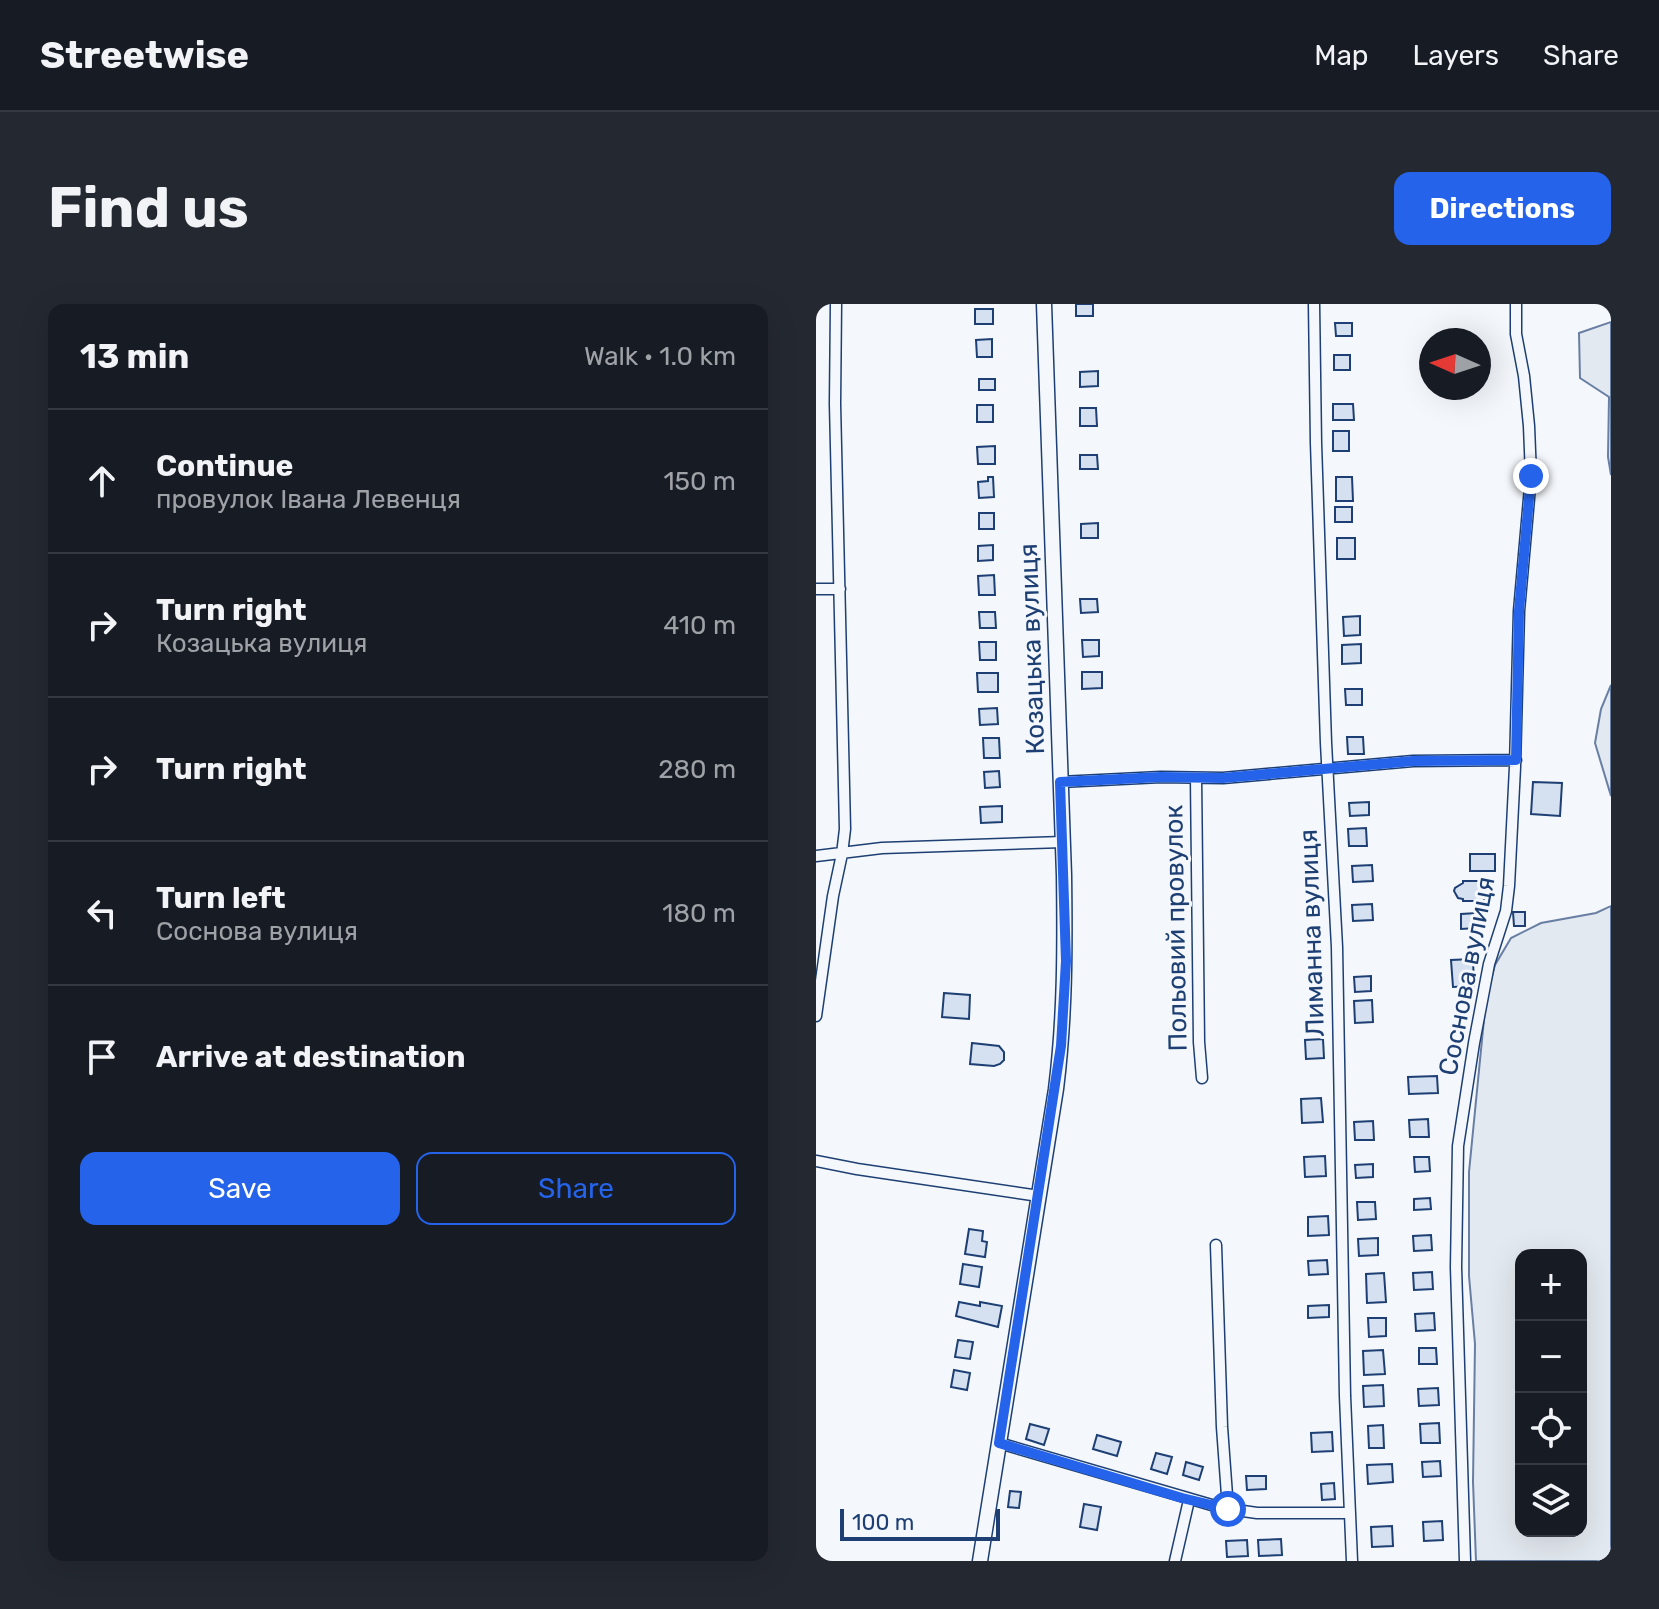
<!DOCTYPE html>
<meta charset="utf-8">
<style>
:root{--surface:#171b24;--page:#242831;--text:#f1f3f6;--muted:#9ea1a6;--line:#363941;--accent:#2563eb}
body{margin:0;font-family:Rubik,sans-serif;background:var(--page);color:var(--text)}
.controls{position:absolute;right:24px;bottom:24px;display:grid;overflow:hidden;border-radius:16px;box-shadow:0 8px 32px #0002}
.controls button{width:72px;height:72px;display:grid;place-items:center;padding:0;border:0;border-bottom:2px solid var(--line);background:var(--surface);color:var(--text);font:40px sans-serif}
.compass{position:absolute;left:603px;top:24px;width:72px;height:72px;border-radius:50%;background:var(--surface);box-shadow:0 8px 32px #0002;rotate:273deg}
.scale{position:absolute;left:24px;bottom:20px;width:160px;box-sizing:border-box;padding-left:8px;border:4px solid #1d3f73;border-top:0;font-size:22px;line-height:28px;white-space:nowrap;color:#1d3f73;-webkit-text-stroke:6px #f4f7fb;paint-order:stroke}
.stop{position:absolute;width:24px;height:24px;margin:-18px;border:6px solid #2563eb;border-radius:50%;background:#fff}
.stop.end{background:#2563eb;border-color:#fff;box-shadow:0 2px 8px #0008}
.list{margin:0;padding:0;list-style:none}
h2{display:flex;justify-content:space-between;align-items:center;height:104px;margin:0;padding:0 32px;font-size:34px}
h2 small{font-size:26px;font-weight:400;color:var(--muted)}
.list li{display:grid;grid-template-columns:52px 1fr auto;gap:24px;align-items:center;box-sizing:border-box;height:144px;padding:0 32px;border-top:2px solid var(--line)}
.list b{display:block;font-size:30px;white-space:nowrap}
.list p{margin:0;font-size:26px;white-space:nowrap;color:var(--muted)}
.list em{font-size:26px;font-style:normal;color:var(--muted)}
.actions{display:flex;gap:16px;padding:24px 32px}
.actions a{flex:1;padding:18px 0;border:2px solid var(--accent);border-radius:16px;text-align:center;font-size:28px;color:var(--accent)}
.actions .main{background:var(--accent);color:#fff}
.icon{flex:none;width:44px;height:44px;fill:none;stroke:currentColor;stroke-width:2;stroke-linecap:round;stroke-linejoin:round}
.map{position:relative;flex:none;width:795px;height:1257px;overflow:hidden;border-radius:16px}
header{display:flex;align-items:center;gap:48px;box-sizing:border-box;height:112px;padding:0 40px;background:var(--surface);border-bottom:2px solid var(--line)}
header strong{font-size:38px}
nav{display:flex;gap:44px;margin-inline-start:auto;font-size:28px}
.intro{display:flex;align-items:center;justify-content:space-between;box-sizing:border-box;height:192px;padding:0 48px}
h1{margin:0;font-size:56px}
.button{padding:20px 36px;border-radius:16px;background:var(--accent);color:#fff;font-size:28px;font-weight:700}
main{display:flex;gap:48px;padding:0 48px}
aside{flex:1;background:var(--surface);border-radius:16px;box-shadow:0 8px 32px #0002}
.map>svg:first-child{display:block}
.green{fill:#e3e9f0;stroke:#687fa3;stroke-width:2;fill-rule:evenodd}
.building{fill:#d5e0f0;stroke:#1d3f73;stroke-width:2}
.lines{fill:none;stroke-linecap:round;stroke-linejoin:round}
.street-casing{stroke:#1d3f73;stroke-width:13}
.secondary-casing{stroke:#1d3f73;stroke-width:17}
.street{stroke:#f4f7fb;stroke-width:10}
.secondary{stroke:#f4f7fb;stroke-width:14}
.route{stroke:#2563eb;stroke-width:10}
.labels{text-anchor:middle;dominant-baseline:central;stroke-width:6;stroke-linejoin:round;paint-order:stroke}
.street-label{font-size:26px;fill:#1d3f73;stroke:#f4f7fb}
</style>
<header>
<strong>Streetwise</strong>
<nav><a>Map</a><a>Layers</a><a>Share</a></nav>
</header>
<div class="intro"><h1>Find us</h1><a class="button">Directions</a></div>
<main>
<aside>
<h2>13 min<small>Walk · 1.0 km</small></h2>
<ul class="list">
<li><svg class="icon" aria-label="ahead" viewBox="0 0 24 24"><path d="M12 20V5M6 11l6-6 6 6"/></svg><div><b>Continue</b><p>провулок Івана Левенця</p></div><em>150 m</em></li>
<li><svg class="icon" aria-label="right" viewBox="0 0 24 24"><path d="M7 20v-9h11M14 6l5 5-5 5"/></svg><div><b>Turn right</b><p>Козацька вулиця</p></div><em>410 m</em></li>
<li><svg class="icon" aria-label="right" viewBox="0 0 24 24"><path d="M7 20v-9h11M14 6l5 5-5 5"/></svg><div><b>Turn right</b></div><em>280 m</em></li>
<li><svg class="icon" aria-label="left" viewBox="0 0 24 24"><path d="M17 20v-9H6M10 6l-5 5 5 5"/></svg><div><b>Turn left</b><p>Соснова вулиця</p></div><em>180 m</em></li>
<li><svg class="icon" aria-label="arrive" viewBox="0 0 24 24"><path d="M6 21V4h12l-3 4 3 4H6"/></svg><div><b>Arrive at destination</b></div></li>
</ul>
<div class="actions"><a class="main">Save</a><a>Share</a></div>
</aside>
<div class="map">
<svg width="795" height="1257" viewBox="0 0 795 1257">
<rect width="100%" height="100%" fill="#f4f7fb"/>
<path class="green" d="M795,18V171L792,153L793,93L764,74L763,29Z
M795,381V492L779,439L785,405Z
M795,602V1257H660L657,1178L659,1040L653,972V868L670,695L679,661L695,634L725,619L780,609ZM705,951H765V1227H705Z"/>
<path class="building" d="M260,0H277V12H260Z
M159,5H177V20H159Z
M519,19H536V32H520Z
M176,35V53H161L160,36Z
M518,51H534V66H518Z
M282,67V82L264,83V68Z
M163,75H179V86H163Z
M517,100H537L538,116H517Z
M161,101H177V118H161Z
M264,104H280L281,122H264Z
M517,127H533V147H517Z
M179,142V160H162L161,143Z
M264,151H281L282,165H264Z
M172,173H177L178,193L163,194L162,178L172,177Z
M520,173H536L537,197H520Z
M519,203H536V218H519Z
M163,209H178V225H163Z
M282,219V234H265V220Z
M521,234H539V255H521Z
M177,241V256L162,257V242Z
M178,271L179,291H163L162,272Z
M264,295H281L282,308L265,309Z
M163,308H179L180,324H164Z
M544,312V331L528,332L527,313Z
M266,336H283V352L267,353Z
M163,338H180V356H164Z
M545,340V359L526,360V341Z
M266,368H286V384L266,385Z
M161,369H182V388H162Z
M529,385H546V401H530Z
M181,404L182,420L164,421L163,405Z
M531,433H547L548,450H532Z
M167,434H183L184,454H168Z
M183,467L184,483L169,484L168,468Z
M717,478L746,479L744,512L715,510Z
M553,498V511L534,512L533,499Z
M186,502V518L165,519L164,503Z
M550,524L551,542H533L532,525Z
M654,550H679V567H654Z
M556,561L557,577L537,578L536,562Z
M647,577H668V597H647V595L642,594L638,587L639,584L647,579Z
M556,600L557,616L537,617L536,601Z
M697,608H709V622H698Z
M661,609V624L645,625V610Z
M657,655L658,682L637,683L635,656Z
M555,672V687L539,688L538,673Z
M128,689L154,691L153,715L126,713Z
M556,696L557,718L539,719L538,697Z
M507,735L508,754L490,755L489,736Z
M156,739L183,742L188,748V756L184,760L178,762L154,760Z
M621,772L622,789L593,790L592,773Z
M505,794L507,818L486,819L485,795Z
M612,815L613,833H594L593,816Z
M557,817L558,836H539L538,818Z
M509,852L510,872L489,873L488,853Z
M598,853H613L614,867L599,868Z
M557,860V873L540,874L539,861Z
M614,894L615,905L598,906V895Z
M541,898H559L560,915L542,916Z
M512,912L513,931L492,932V913Z
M153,925L167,927L166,937L171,938L169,953L149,950Z
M615,931L616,946L598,947L597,932Z
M562,934V951L543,952L542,935Z
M511,956L512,970L493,971L492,957Z
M147,960L166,963L163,983L144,980Z
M616,968L617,985L598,986L597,969Z
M568,969L570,998L551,999L550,970Z
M143,998L164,1002V998L186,1002L182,1023L140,1012Z
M513,1001V1013L492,1014V1002Z
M618,1009L619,1026L600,1027L599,1010Z
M552,1014H570V1032L553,1033Z
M142,1036L157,1038L154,1055L139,1053Z
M603,1044H620L621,1060H603Z
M567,1046L569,1070L548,1071L547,1047Z
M138,1066L154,1069L151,1086L135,1083Z
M567,1081L568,1102L548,1103L547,1082Z
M622,1084L623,1101L603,1102L602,1085Z
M623,1119L624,1139H605L604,1120Z
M214,1120L233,1125L228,1141L210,1135Z
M567,1121L568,1144H553L552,1122Z
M516,1128L517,1147L496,1148L495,1129Z
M281,1131L305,1138L301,1152L277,1145Z
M340,1149L356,1153L351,1170L335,1165Z
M624,1157L625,1172L607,1173L606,1158Z
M370,1158L387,1163L383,1176L367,1171Z
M576,1160L577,1178L552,1180L551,1161Z
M430,1172H450V1185L431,1186Z
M518,1179L519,1195L506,1196L505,1180Z
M194,1187L205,1188L203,1204L192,1203Z
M268,1200L285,1203L281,1226L264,1223Z
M626,1217L627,1236L608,1237L607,1218Z
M576,1222L577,1242L556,1243L555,1223Z
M465,1235L466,1251L443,1252L442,1236Z
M431,1236L432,1252L411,1253L410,1237Z"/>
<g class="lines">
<g class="street-casing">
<path id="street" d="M498,0L500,139L510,439L521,643L529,1092L536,1257
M0,285H24
M380,474L383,738L386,774
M244,478L345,473L407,474L597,457L700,456
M0,552L66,544L247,538
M0,712L17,592L26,550L29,525L19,100L20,0
M0,857L41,865L223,892
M400,941L406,1123L412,1205
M183,1139L406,1204L441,1209H534
M359,1257L373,1196
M649,1257L640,963L642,842L658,739L673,660L690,607L693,582L699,463L703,307L715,172L713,122L708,72L700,30V0"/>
</g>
<g class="secondary-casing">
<path id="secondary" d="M164,1257L240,785C249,713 249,643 248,571L228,0"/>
</g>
<use href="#street" class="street"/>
<use href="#secondary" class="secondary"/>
</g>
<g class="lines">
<path class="route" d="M412,1205L366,1194L183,1139L245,742L250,657L244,478L345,473L407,474L597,457L700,456L703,307L715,172"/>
</g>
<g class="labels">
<g class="street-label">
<text transform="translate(216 345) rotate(-92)">Козацька вулиця</text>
<text transform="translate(360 624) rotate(-91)">Польовий провулок</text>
<text transform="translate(496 629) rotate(-92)">Лиманна вулиця</text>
<text transform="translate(651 672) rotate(-79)">Соснова вулиця</text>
</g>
</g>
</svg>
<div class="controls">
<button>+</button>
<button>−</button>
<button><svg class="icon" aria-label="locate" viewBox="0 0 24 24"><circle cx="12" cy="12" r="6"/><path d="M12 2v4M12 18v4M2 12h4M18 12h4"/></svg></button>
<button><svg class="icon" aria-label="layers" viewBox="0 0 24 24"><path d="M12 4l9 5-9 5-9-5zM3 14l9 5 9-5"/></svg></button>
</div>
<svg class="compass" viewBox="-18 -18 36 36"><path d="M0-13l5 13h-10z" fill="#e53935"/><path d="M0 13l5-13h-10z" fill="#9ea1a6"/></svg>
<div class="scale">100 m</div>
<div class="stop" style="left:412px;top:1205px"></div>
<div class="stop end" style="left:715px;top:172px"></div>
</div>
</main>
